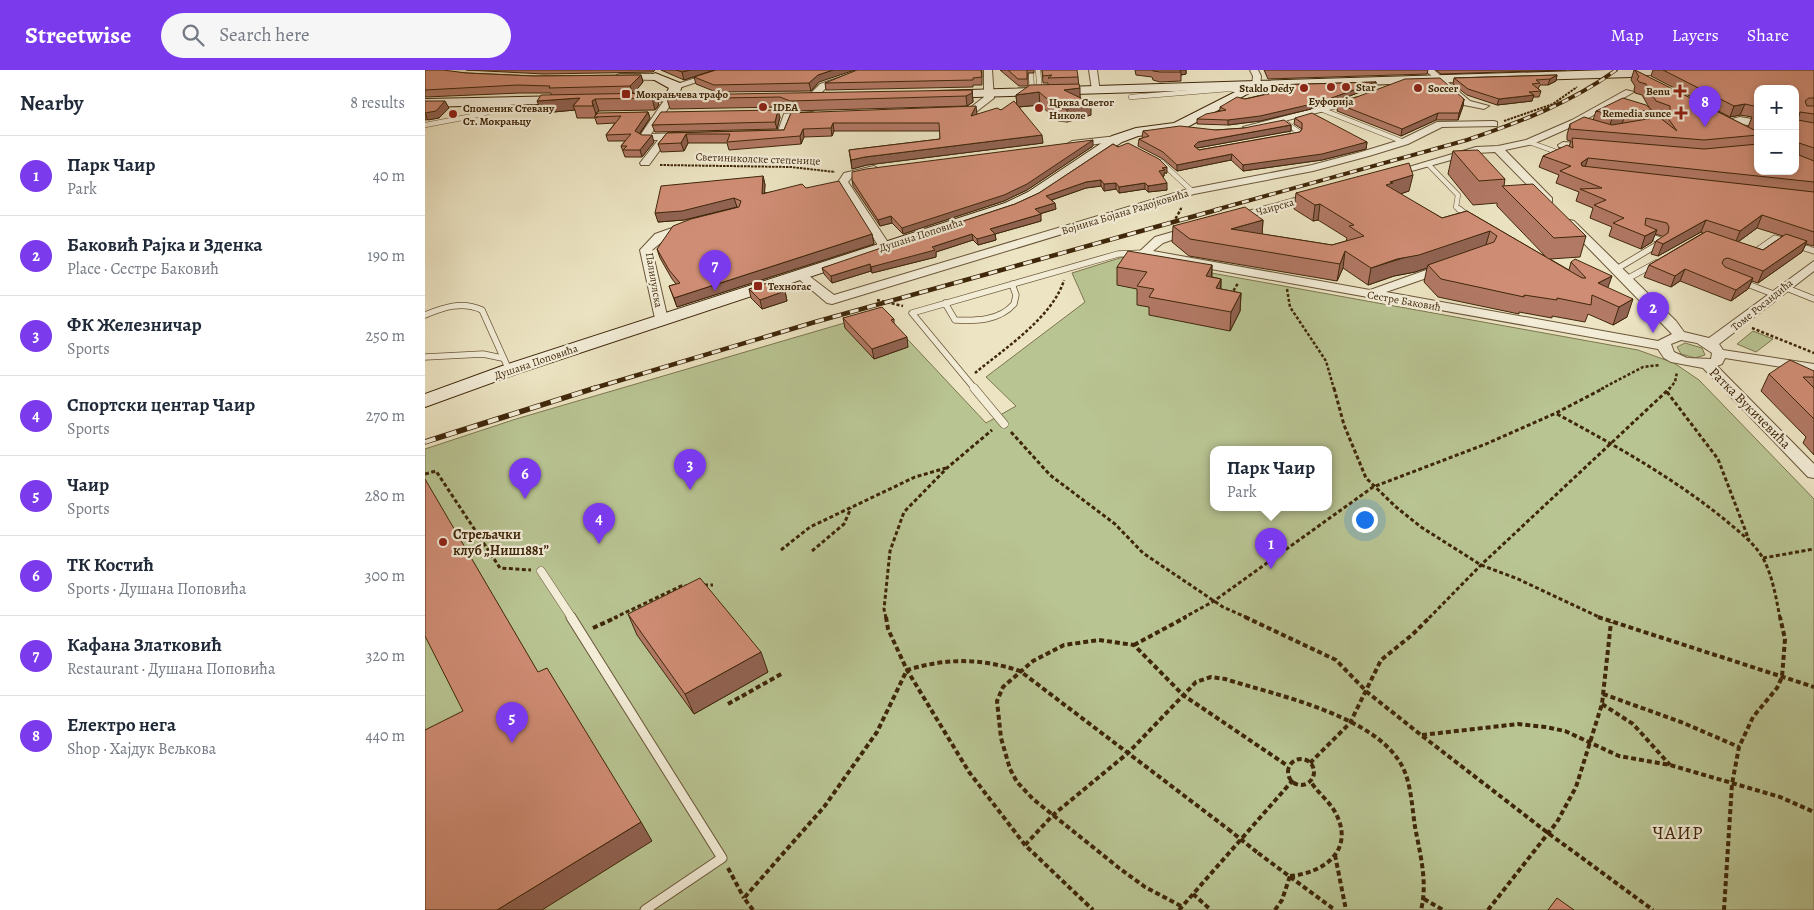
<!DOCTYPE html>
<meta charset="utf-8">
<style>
:root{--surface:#fff;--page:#f6f6f7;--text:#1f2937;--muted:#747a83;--line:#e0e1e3;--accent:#7c3aed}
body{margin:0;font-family:Alegreya,serif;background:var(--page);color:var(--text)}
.controls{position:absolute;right:15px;top:15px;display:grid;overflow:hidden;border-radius:10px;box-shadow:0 2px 8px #0003}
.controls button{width:45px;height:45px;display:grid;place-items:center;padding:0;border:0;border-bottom:1px solid var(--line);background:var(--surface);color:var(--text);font:25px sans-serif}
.you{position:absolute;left:939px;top:449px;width:18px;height:18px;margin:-12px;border:4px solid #fff;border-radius:50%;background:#1a73e8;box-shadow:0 0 0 8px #1a73e833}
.badge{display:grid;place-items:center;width:32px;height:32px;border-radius:50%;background:var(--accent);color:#fff;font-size:16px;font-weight:700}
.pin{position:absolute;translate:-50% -41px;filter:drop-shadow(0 1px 2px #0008)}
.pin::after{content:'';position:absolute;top:26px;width:18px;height:15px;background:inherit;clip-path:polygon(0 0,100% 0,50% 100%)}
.popup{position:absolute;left:785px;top:376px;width:122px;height:65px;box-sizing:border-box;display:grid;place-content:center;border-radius:10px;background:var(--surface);filter:drop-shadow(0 1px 4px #0005);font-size:16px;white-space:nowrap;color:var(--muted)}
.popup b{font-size:19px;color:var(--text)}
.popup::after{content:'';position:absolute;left:50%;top:100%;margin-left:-10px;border:10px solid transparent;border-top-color:var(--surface)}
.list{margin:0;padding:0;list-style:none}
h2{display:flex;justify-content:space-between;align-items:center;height:65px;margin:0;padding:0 20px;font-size:21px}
h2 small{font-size:16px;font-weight:400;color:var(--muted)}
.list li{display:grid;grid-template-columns:32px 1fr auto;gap:15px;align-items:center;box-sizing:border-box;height:80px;padding:0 20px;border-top:1px solid var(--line)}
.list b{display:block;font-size:19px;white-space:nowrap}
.list p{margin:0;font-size:16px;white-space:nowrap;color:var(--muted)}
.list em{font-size:16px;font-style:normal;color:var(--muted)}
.icon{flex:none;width:28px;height:28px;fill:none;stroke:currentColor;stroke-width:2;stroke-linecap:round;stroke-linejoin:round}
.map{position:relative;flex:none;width:1389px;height:840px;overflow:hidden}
header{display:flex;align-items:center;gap:30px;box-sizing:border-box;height:70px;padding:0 25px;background:var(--accent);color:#fff}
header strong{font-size:24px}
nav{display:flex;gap:28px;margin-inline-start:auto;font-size:18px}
.search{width:350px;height:45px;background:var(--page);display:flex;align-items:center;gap:12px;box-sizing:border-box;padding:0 18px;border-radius:28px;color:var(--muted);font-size:19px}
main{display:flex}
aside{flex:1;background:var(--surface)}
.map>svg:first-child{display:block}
.green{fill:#b9c493;stroke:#7c764e;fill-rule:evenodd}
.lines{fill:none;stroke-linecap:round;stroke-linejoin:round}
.lane-far3-casing{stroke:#6a5638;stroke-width:5.5}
.lane-far2-casing{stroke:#6a5638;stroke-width:7}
.lane-far1-casing{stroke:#6a5638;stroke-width:9}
.lane-casing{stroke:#6a5638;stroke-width:11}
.street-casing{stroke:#6a5638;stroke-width:2}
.secondary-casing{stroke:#3f270a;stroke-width:2}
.path-far3{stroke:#3f270a;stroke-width:2;stroke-dasharray:2.5 1;stroke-linecap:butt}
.path-far2{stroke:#3f270a;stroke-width:2.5;stroke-dasharray:3 2;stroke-linecap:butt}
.path-far1{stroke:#3f270a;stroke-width:3;stroke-dasharray:4 2.5;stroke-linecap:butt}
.path{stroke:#3f270a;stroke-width:4;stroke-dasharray:5 3;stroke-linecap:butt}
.lane-far3{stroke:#f3edd8;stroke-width:4.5}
.lane-far2{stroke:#f3edd8;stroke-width:5.5}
.lane-far1{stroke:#f3edd8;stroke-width:8}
.lane{stroke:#f3edd8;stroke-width:9}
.street{fill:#f3edd8;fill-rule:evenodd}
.secondary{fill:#f3edd8;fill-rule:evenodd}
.rail-far2-casing{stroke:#3f270a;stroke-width:4}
.rail-far1-casing{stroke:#3f270a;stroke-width:4.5}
.rail-casing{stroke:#3f270a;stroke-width:5.5}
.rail-far2{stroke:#f3edd8;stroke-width:2.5;stroke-dasharray:7;stroke-linecap:butt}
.rail-far1{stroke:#f3edd8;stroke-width:3;stroke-dasharray:9;stroke-linecap:butt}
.rail{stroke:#f3edd8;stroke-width:4;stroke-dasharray:11;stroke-linecap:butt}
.path-bridge{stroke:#3f270a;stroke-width:4;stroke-dasharray:5 3;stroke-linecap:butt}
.wall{fill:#b27965;stroke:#3f270a;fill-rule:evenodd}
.shaded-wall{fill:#916352;stroke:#3f270a}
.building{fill:#cf8d75;stroke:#3f270a}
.poi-dot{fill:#8f2418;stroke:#f3edd8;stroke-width:2}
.labels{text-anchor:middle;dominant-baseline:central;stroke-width:4.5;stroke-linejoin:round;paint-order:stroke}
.far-poi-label{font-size:11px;font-weight:bold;fill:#3f270a;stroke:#f3edd8;text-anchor:start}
.far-street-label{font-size:11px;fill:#3f270a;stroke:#f3edd8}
.street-label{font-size:14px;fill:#3f270a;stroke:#f3edd8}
.poi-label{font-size:14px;font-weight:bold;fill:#3f270a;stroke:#f3edd8;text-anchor:start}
.near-quarter-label{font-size:19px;letter-spacing:1px;fill:#3f270a;stroke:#f3edd8}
</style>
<header>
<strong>Streetwise</strong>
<div class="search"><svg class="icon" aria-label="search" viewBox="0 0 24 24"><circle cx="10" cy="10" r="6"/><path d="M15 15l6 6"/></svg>Search here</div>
<nav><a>Map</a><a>Layers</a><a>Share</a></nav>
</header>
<main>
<aside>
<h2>Nearby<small>8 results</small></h2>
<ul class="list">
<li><span class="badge">1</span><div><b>Парк Чаир</b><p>Park</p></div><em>40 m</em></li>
<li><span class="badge">2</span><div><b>Баковић Рајка и Зденка</b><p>Place · Сестре Баковић</p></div><em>190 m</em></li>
<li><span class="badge">3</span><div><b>ФК Железничар</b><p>Sports</p></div><em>250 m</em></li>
<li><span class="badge">4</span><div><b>Спортски центар Чаир</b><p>Sports</p></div><em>270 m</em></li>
<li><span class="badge">5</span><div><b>Чаир</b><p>Sports</p></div><em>280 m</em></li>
<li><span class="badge">6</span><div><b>ТК Костић</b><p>Sports · Душана Поповића</p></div><em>300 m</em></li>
<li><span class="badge">7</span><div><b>Кафана Златковић</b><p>Restaurant · Душана Поповића</p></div><em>320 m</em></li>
<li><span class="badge">8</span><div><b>Електро нега</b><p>Shop · Хајдук Вељкова</p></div><em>440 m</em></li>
</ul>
</aside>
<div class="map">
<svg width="1389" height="840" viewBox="0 0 1389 840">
<rect width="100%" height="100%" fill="#ece4c3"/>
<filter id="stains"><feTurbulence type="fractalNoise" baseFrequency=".004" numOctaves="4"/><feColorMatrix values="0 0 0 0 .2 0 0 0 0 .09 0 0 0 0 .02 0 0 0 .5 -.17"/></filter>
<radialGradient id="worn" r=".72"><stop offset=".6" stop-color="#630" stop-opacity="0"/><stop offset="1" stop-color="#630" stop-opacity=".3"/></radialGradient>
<path class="green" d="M698,187L1213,280L1249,293L1274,310L1389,429V840H0V379L91,349L457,242L561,353L591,336L561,307L660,232L647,203ZM788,380H904V438H788Z
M1328,261L1348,269L1331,282L1312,274Z
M1260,273L1277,278L1280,285L1270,288L1256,284L1252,277Z"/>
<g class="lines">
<g class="lane-far3-casing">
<path id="lane-far3" d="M613,0L615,22
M606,5L607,22
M706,27L803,19L821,21
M898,40L979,72
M1216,42L1238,49L1229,54
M858,51L874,62L865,65
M0,55L58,44L88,31
M1104,72L1129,81
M736,92L767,121
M1003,94L1033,125L1031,137L1035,140"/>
</g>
<g class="lane-far2-casing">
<path id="lane-far2" d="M1034,139L1044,147
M1327,184L1350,168L1389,181
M1190,200L1235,173V170L1221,165
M1200,210L1231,193
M1317,212L1351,225
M1359,217L1389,229
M520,233L530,250C551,251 574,251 589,234L591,225L587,214
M0,245C19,237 37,231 57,240L84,300
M0,287L58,284L77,288
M550,319L487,243L693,184L719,183"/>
</g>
<g class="lane-far1-casing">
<path id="lane-far1" d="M549,318L579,354
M116,501L147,548"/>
</g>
<g class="lane-casing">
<path id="lane" d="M146,547L297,788L220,840"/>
</g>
<g class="street-casing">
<path id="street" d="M295,0H308L254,18L246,16Z
M436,0H449L401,18L391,28L383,26L395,14Z
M559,0H567L569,28L551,42L528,45V41L545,38L559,27Z
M664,0H672L675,22L667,20Z
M825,0H833L836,6L835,17L827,15L828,6Z
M1000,0H1009L1045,31L1064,36L1059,39L1039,35Z
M1206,0H1251L1252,2L1248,5H1203L1202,3Z
M195,4H230L234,7L230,10L192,9V5Z
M1201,20L1209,22L1153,54L1108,74L1080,80L1127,128V132H1119L1070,82L1051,83L965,107L960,104L1051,77L1073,76L1101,70L1147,50Z
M242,26L250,28L226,64L260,63L265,66L260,69H243L224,95H216L215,93L233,70H219L214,67Z
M933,27L938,30L936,32L823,60L818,57Z
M387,42L390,43V47L366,49L361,66L340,67L335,64L340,61H353L359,44Z
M1315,47L1333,50V56C1324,54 1298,55 1294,52Z
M1069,51L1072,52V56L1017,57L983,74L944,86L888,101L769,124L407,234L402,233L369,205L375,201L379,202L409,225L763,119L887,95L936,82L975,70L1012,52Z
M692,66L696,67V71L647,77L642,74L647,71Z
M1138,72L1166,74L1171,77L1166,80L1134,77L1133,75Z
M449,96L454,99L453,101L427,107L423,112L466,177L460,181L456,180L413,112L419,103Z
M891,122L895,123V127L806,152L800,149L802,147Z
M1145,150L1149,151L1251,251L1259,262L1284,268L1389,191V201L1294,274L1298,280L1389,294V302L1300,288L1297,294L1292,296L1389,394V408L1383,407L1278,298L1246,292L1239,288L1233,279L719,187L713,183L730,167L768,156L772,157V161L738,173L728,181L945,220L1021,193L1025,194L1027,197L1025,200L961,222L1233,271L1247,264L1141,155V151ZM1256,270L1272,273L1287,283L1286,289L1262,288L1249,282L1246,274Z
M264,152L270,155L268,157L244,166L227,180L243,250L236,254L231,253L215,180L230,164Z"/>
</g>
<g class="secondary-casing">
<path id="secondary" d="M1183,0H1209L1212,3L1206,7L833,18L757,60L713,66L697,72L613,128L590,139L91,304L0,337V324L77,296L580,133L603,122L687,66L711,58L749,53L816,19L516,28L511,27L510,24L511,21Z
M230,3L255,13L257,16L254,24L274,23L280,27L274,31L196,32L195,29L201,25L241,24L244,18L224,7Z
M141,26L146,27L147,30L146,33L0,37V29Z"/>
</g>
<path class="path-far3" d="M1079,51L1128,34L1152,17
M235,95L366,97L410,102
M755,140L757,137"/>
<path class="path-far2" d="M748,153L756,139
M862,219L865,237L901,291L909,319
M806,225L813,213
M452,230L478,236
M1327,258L1389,283
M550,303C579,279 628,247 639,210
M1176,319L1218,297L1235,295
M1244,319L1250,312L1252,302"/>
<path class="path-far1" d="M909,318L919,355L941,408L971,437L996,457L1056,495L1093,509L1176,548
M1242,322L1293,389L1324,470
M1132,344C1191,376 1247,407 1299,449C1313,461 1330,473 1339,490C1348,508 1351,528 1355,548
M586,362L625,405L690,454L718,483L798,537L823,548
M0,404L11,401L75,498L106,500
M356,480L385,457L490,407L521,398
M387,481L419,454L426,438
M1338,488L1389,479
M279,515H288
M189,548L256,516H262
M461,548L459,539L465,481L479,442L522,398L567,360
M758,548L789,531L948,417L1061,374L1131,343L1179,318
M1004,548L1056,495L1245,318"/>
<path class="path" d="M461,547L463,559L482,600L544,702L600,775L668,840
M820,547L911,590L942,622L996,665L1123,763L1228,840
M1173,547L1389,617
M168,558L192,547
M709,575L761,547
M1178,624L1256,652L1314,677
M303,634L358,603
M1177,634L1208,654L1245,695
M997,665L1093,654L1120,657L1140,661L1194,686L1245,695L1355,727L1389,742
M863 702a13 13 0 1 1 26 0a13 13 0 1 1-26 0Z
M885,693L925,653L956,590L987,565L1005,547
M600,775L628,745L703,683L771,612L786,607L800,609C851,625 948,645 976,694C986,711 987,737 990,757C995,783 1003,813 996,840
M833,783L910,840
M910,785L921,840
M303,798L319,828
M865,806C899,803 931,780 910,742C904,731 893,723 886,712
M768,824L786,840
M999,829L1018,840
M756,836L720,817L694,798L608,729L592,712L585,699L576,668L572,631L578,617L608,591L639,575L674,570L709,575L758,625L863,696
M328,840L319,828L399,737L452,662L482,600C521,588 556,588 595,601L803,759
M754,840L868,710
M850,840L857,830L865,806
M1063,840L1132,752L1151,717L1177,634L1186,552
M1299,840L1307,714L1314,677L1328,647L1352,618L1357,607L1360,569L1355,547"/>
<use href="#lane-far3" class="lane-far3"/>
<use href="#lane-far2" class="lane-far2"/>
<use href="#lane-far1" class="lane-far1"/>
<use href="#lane" class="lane"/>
<use href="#street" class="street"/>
<use href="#secondary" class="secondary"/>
<g class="rail-far2-casing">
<path id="rail-far2" d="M790,140L1042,70C1095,52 1146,33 1191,0"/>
</g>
<g class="rail-far1-casing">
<path id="rail-far1" d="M166,319L390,252L795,139"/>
</g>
<g class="rail-casing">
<path id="rail" d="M0,372L170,318"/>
</g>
<use href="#rail-far2" class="rail-far2"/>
<use href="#rail-far1" class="rail-far1"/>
<use href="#rail" class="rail"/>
<path class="path-bridge" d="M803,759L833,783"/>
</g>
<path class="wall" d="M0,0L41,3L109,6L216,5L218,12L208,23H230L234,35L230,40L174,41L171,43V45L223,42L225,48L215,64L229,72L217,87H200L196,76L200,71H183L181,65L190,53L172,54L170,48H152L150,40L117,43L126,25V23H95L0,27Z
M41,0H230L228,2L119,4Z
M236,0H289L259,10Z
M557,0V15H548V17L401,20L400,13Z
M575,0H609V3H603V16H594Z
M617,0L653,7L655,27L666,45L642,52L633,51L615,35L594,37L618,73L442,95L427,99L424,80L515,69V61H409L407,66L379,67L376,74L304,80L302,73H263L259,81L236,82L233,74L242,63L359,60L366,43L552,44V45L576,40L592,34L591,25L623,15V13H618Z
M710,0H761V4L756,5V11L735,12L728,10L727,7L711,5Z
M839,0H1003L1002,4L843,9Z
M1011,0H1141L1016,4Z
M1209,0L1323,57L1327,47L1315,45L1305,47L1226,6L1228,0H1389V176L1381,174L1377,182L1333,213L1327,211L1323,219L1306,231L1255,211L1246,217L1219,207L1224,195L1278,163L1276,162L1233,186L1226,184L1231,171L1238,167L1237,166L1230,164L1227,172L1216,179L1184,166L1187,157L1165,148L1168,138L1151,131L1154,122L1131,113L1134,105L1114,97L1118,86L1144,76L1146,71L1142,70V65L1145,54L1168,50L1171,41L1225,39L1217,25L1210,23L1209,20L1210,16L1206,10ZM1333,19L1370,101H1333ZM1227,42L1239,47L1238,50L1225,49ZM1332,158L1358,166L1338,180L1313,172Z
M1132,5L1131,11L1123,15H1115L1113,19L1116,21L1114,27H1108L1107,31L1072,35L1042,25L1028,14L1029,8Z
M269,7L394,12L386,21L291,22L271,14Z
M951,12V16L898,36L889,32L886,39L835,51L803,55L772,54V49L795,41V37L820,29L849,22L848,19V15Z
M547,20L548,32L542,36L367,41L357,37L245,39L242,29Z
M1039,29L1038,36L1033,50H1011L976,66L912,41L913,34Z
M0,31L24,38L14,48L0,50Z
M355,47L352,59L230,62L227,55Z
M870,48L942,72L941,79L897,90L818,101L806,90L752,101L738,89L713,76L714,69L718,68L717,67L718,61L791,60L866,55V61L772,78L774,80L875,62L877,59L869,54Z
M688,74L742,103H739V106L738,107L742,120L723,122L720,119L694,123L691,119L679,121L676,116L661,118L627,130L631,139L615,144L616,151L570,164L571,170L553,175L548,170L511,182V187L447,203L446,201L407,213L399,204L397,198L488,171L487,168L590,134L614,123Z
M668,76L602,120L579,131L478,164L467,153L455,156L428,116L427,110Z
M1028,81L1080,109L1079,116L1161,166L1155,187L1125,189L1144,200L1146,192L1183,218L1202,247L1188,255L1163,244L1160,252L1127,246V248L1094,242V244L1013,227L999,212L1002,198L990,202L969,206L943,215L918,198L912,211L764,186L747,172L748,156L838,150L837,164L907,175L921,171L922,168L893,150L888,151L869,139L871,123L984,121L975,124L1017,148L1042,141L1121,187L1072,136V133L1048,135L1023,104Z
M338,106L340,115L339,123L381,118L447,164L449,174L252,237L244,216L251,214L247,209L235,188L232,179L312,137L259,150L233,152Z
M787,195V207L796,209V219L816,223L815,241L805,261L724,245V237L712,235V219L692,215V197Z
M324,219L360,221L362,231L337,239L326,228Z
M418,248L469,249V253L483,277L449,289L420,258Z
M1389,301V385L1378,373L1381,367L1336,321L1344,304Z
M203,544L343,602L269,644L212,565Z"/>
<path class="shaded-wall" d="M265,0H289L259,10L257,2Z
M408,0H430L394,12L386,21L384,13L393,5Z
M754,0H761V4L756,5V2Z
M216,5L218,12L208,24L205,16Z
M1132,5L1131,11L1123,15L1125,9Z
M951,12V16L898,36V31Z
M655,18V30L639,20Z
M547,20L548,32L542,36L541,26Z
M614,22L615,35L592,37L591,25Z
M230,23L234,35L230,40L227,28Z
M1109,25L1107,31L1072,35L1074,29Z
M155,28L148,36L150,40L117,43L112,31Z
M890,28L889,32L886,39L835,51L803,55V50Z
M170,29L174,41L171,43L172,48L167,31Z
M1039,29L1038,36L1033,50L1034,43Z
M20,31L24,38L14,48L3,50L0,43Z
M666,33V45L642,52V39Z
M1320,34L1315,45L1305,47L1309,36Z
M551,36L552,44L546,55V46Z
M353,40L355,47L352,59L350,52Z
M223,42L225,48L212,67L210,61Z
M1201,42L1197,54L1184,58L1188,45Z
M1013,43L1011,50L976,66L977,59Z
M408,53L409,61L407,66L406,58Z
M866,55V61L772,78L769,76L773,72Z
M378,59L379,67L376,74L375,66Z
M261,64L263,73L259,81L256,73Z
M227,65L229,72L217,87L215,80Z
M617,65L618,73L442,95L427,99L426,90L440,87Z
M668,70V76L602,120L579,131L478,164L477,158Z
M942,72L941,79L897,90L818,101V95Z
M807,84L806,90L752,101V95Z
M1163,88L1159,100L1156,93Z
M742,97V103H739V106L734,107V101L737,98Z
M988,105L984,121L966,127L961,115L965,112Z
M338,106L340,115L339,133L337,124Z
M676,110V116L661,118L621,132V126L661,112Z
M691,113V119L679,121V114Z
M720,113V119L694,123V117Z
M742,113V120L723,122V116Z
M309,128L312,137L259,150L233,152L230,143Z
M630,133L631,139L610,145V139Z
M895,134L893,150L888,151L890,135Z
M616,144V151L570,164L571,170L553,175L552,169L565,159Z
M1337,145L1332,158L1310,174L1315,161Z
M466,146L467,153L455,156L453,150Z
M838,150L837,166L806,159Z
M1281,150L1276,162L1233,186L1238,174Z
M1232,160L1227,172L1216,179L1220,166Z
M1065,161L1060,178L1003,195L1002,198L990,202L969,206L943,215L946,198Z
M447,164L449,174L252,237L249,228Z
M547,164L548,170L511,182V187L447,203L446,197Z
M1382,171L1377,182L1333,213L1338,201Z
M920,181L918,198L912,211L915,194Z
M445,194L446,201L407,213L406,206Z
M787,195L786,213L781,206Z
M1260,199L1255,211L1246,217L1250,206Z
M1187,206L1181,223L1173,213Z
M1328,208L1323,219L1306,231L1311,220Z
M796,209L795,227L791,218Z
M360,221L362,231L337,239L335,230Z
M816,223L815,241L805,261L806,242Z
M1208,229L1202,247L1188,255L1194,237Z
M482,267L483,277L449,289L447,279Z
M336,582L343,602L269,644L260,624Z
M216,752L227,771L117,840H72Z"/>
<path class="building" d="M0,0H18L41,3L109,6L216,5L205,16L124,18L125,16L93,15L0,20Z
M251,0H265L257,2Z
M291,0H408L393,5L384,13L289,15L269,7Z
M432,0H556L557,7L548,8V10L400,13Z
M583,0H602V9H593Z
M617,0H652L653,7L623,8L627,5L618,6Z
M728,0H755L756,2H735L728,1Z
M1210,0L1333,62V65L1279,70L1145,59V54L1159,47L1187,55L1234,47L1252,61L1240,44L1245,41V36L1231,31L1221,14L1214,12L1212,9L1214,7Z
M1238,0H1389V28H1384L1380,31L1382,36H1389V44L1375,42L1373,50L1389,53V78L1374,73V85L1389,91V112L1163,88L1156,93L1157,96L1389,122V162L1337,145L1315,161L1281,150L1238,174L1231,171L1243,163L1244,157L1242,153L1221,148L1220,155L1232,160L1220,166L1188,153L1199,148L1169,135L1181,130L1155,119L1177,118L1135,101L1146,96L1118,86L1142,75L1148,78L1147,68L1279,79L1333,74V101H1370V19H1333V37L1320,34L1309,36Z
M1132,5L1125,9L1111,10L1115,13L1107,14L1116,21L1104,22L1109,25L1074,29L1043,19L1029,8Z
M1015,8L1039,29L1034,43H1013L977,59L913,34L980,9Z
M951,12L898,31L890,28L887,34L835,46L803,50L772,49L781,44L801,40L795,37L812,27L820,29L852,22L848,15Z
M654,14L655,18L639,20L666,33L642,39L633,38L614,22L591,25L605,15Z
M547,20V23L541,26L365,31L355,27L242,29L245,25Z
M230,23L227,28L170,29L167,31L168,36H148L155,28L112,31L116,25Z
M1198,28L1221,35L1227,40L1201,42L1188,45L1171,41Z
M0,31H20L11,41L0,43Z
M589,31L617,65L440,87L426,90L424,80L515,69L514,53H408L406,58L378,59L375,66L302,72L305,64H261L256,73L233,74L242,63L359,60L366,43L551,36L546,46L572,38L576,40Z
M353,40L350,52L227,55L236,42Z
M223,42L210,61L217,65H227L215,80H198L202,76H196L206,64L181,65L196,46L169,47L173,43Z
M887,43L942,72L897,84L818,95L807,84L752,95L738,82L714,69L724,66L718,61L755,56L791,60L819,58L859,50L866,55L773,72L769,76L774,80L875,62L877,59V53L870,48Z
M668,70L602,114L579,125L477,158L466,146L453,150L427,110V102L441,99Z
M703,73L734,89L742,97L737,98L740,100L734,101L742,113L723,116L720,113L694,117L691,113L679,114L676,110L661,112L621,126L630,133L610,139L616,144L565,159L570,164L552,169L547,164L507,177L510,180L446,197L445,194L406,206L397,198L459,177L489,170L487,168L590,134L614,123L688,74L693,77Z
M1053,80L1080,109L1054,111L1028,81Z
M984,93L988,105L965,112L968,113L961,115L1017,148L1042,141L1157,208H1161L1146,192L1150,189L1187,206L1173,213L1208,229L1194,237L1167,225L1166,235L1132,228V230L1099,225V227L1016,209L1003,195L1069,172L1072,166L1065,161L994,185L972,189L946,198L920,181L915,194L765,169L748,156L820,137L838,150L806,159L907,175L939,166L924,156L929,155L895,134L890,135L871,123Z
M338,106L337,124L377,114L381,118L414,111L447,164L249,228L244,216L255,213L244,200L232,179L248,156L266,149L314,137L316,131L309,128L257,141L230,143L236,116Z
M1108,114L1161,166L1129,168L1077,116Z
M1282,161L1338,180L1361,164L1382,171L1338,201L1303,188L1299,189L1297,193L1300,197L1328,208L1311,220L1260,199L1250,206L1224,195Z
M703,181L787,195L781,206L796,209L791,218L816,223L806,242L724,227L729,219L712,216L722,202L692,197Z
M348,211L360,221L335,230L324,219Z
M457,237L469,249L466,250L482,267L447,279L418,248Z
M1365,290L1389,301V307H1378L1389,318V349L1344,304Z
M0,409L113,602L122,598L216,752L72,840H0V660L38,641L0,566Z
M275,508L336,582L260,624L203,544Z
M1132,828L1149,840H1123Z"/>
<g class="poi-dot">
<circle cx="906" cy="17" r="5"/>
<circle cx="921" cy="17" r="5"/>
<circle cx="879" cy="18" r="5"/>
<circle cx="993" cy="18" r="5"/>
<path d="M1252.5 13.5h5v5h5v5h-5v5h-5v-5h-5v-5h5z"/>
<rect x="196" y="19" width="10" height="10" rx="2.5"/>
<circle cx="338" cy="37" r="5"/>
<circle cx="614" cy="38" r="5"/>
<path d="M1253.5 35.5h5v5h5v5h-5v5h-5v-5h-5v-5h5z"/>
<circle cx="28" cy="44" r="5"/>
<rect x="328" y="211" width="10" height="10" rx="2.5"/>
<circle cx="18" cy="472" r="5"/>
</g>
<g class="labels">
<g class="far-poi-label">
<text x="931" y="17">Star</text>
<text x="869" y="18" text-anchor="end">Staklo Dedy</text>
<text x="1003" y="18">Soccer</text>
<text x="1245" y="21" text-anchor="end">Benu</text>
<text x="211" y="24">Мокрањчева трафо</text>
<text x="906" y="31" text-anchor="middle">Еуфорија</text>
<text x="624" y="32">Црква Светог<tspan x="624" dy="13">Николе</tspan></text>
<text x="348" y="37">IDEA</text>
<text x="38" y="38">Споменик Стевану<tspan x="38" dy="13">Ст. Мокрањцу</tspan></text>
<text x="1246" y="43" text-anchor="end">Remedia sunce</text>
<text x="343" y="216">Техногас</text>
</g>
<g class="far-street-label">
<text transform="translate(333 89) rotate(2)">Светиниколске степенице</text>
<text transform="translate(850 137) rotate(-16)">Чаирска</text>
<text transform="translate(700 142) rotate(-17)">Војника Бојана Радојковића</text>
<text transform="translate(496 165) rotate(-18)">Душана Поповића</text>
<text transform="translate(229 210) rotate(80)">Палилулска</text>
<text transform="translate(979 231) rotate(10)">Сестре Баковић</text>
<text transform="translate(1337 235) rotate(-39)">Томе Росандића</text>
<text transform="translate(111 292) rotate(-19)">Душана Поповића</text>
</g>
<g class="street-label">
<text transform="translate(1325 338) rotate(45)">Ратка Вукичевића</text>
</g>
<g class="poi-label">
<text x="28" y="464">Стрељачки<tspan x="28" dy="16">клуб „Ниш1881”</tspan></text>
</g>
<g class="near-quarter-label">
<text x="1253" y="763">ЧАИР</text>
</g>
</g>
<rect width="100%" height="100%" filter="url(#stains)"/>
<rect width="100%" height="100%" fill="url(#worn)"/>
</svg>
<div class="controls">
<button>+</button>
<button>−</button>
</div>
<div class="you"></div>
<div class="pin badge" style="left:846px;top:499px">1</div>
<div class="popup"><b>Парк Чаир</b>Park</div>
<div class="pin badge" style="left:1228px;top:263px">2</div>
<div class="pin badge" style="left:265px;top:420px">3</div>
<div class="pin badge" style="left:174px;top:474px">4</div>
<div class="pin badge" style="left:87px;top:673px">5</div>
<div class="pin badge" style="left:100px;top:429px">6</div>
<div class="pin badge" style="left:290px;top:221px">7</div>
<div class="pin badge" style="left:1280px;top:57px">8</div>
</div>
</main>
